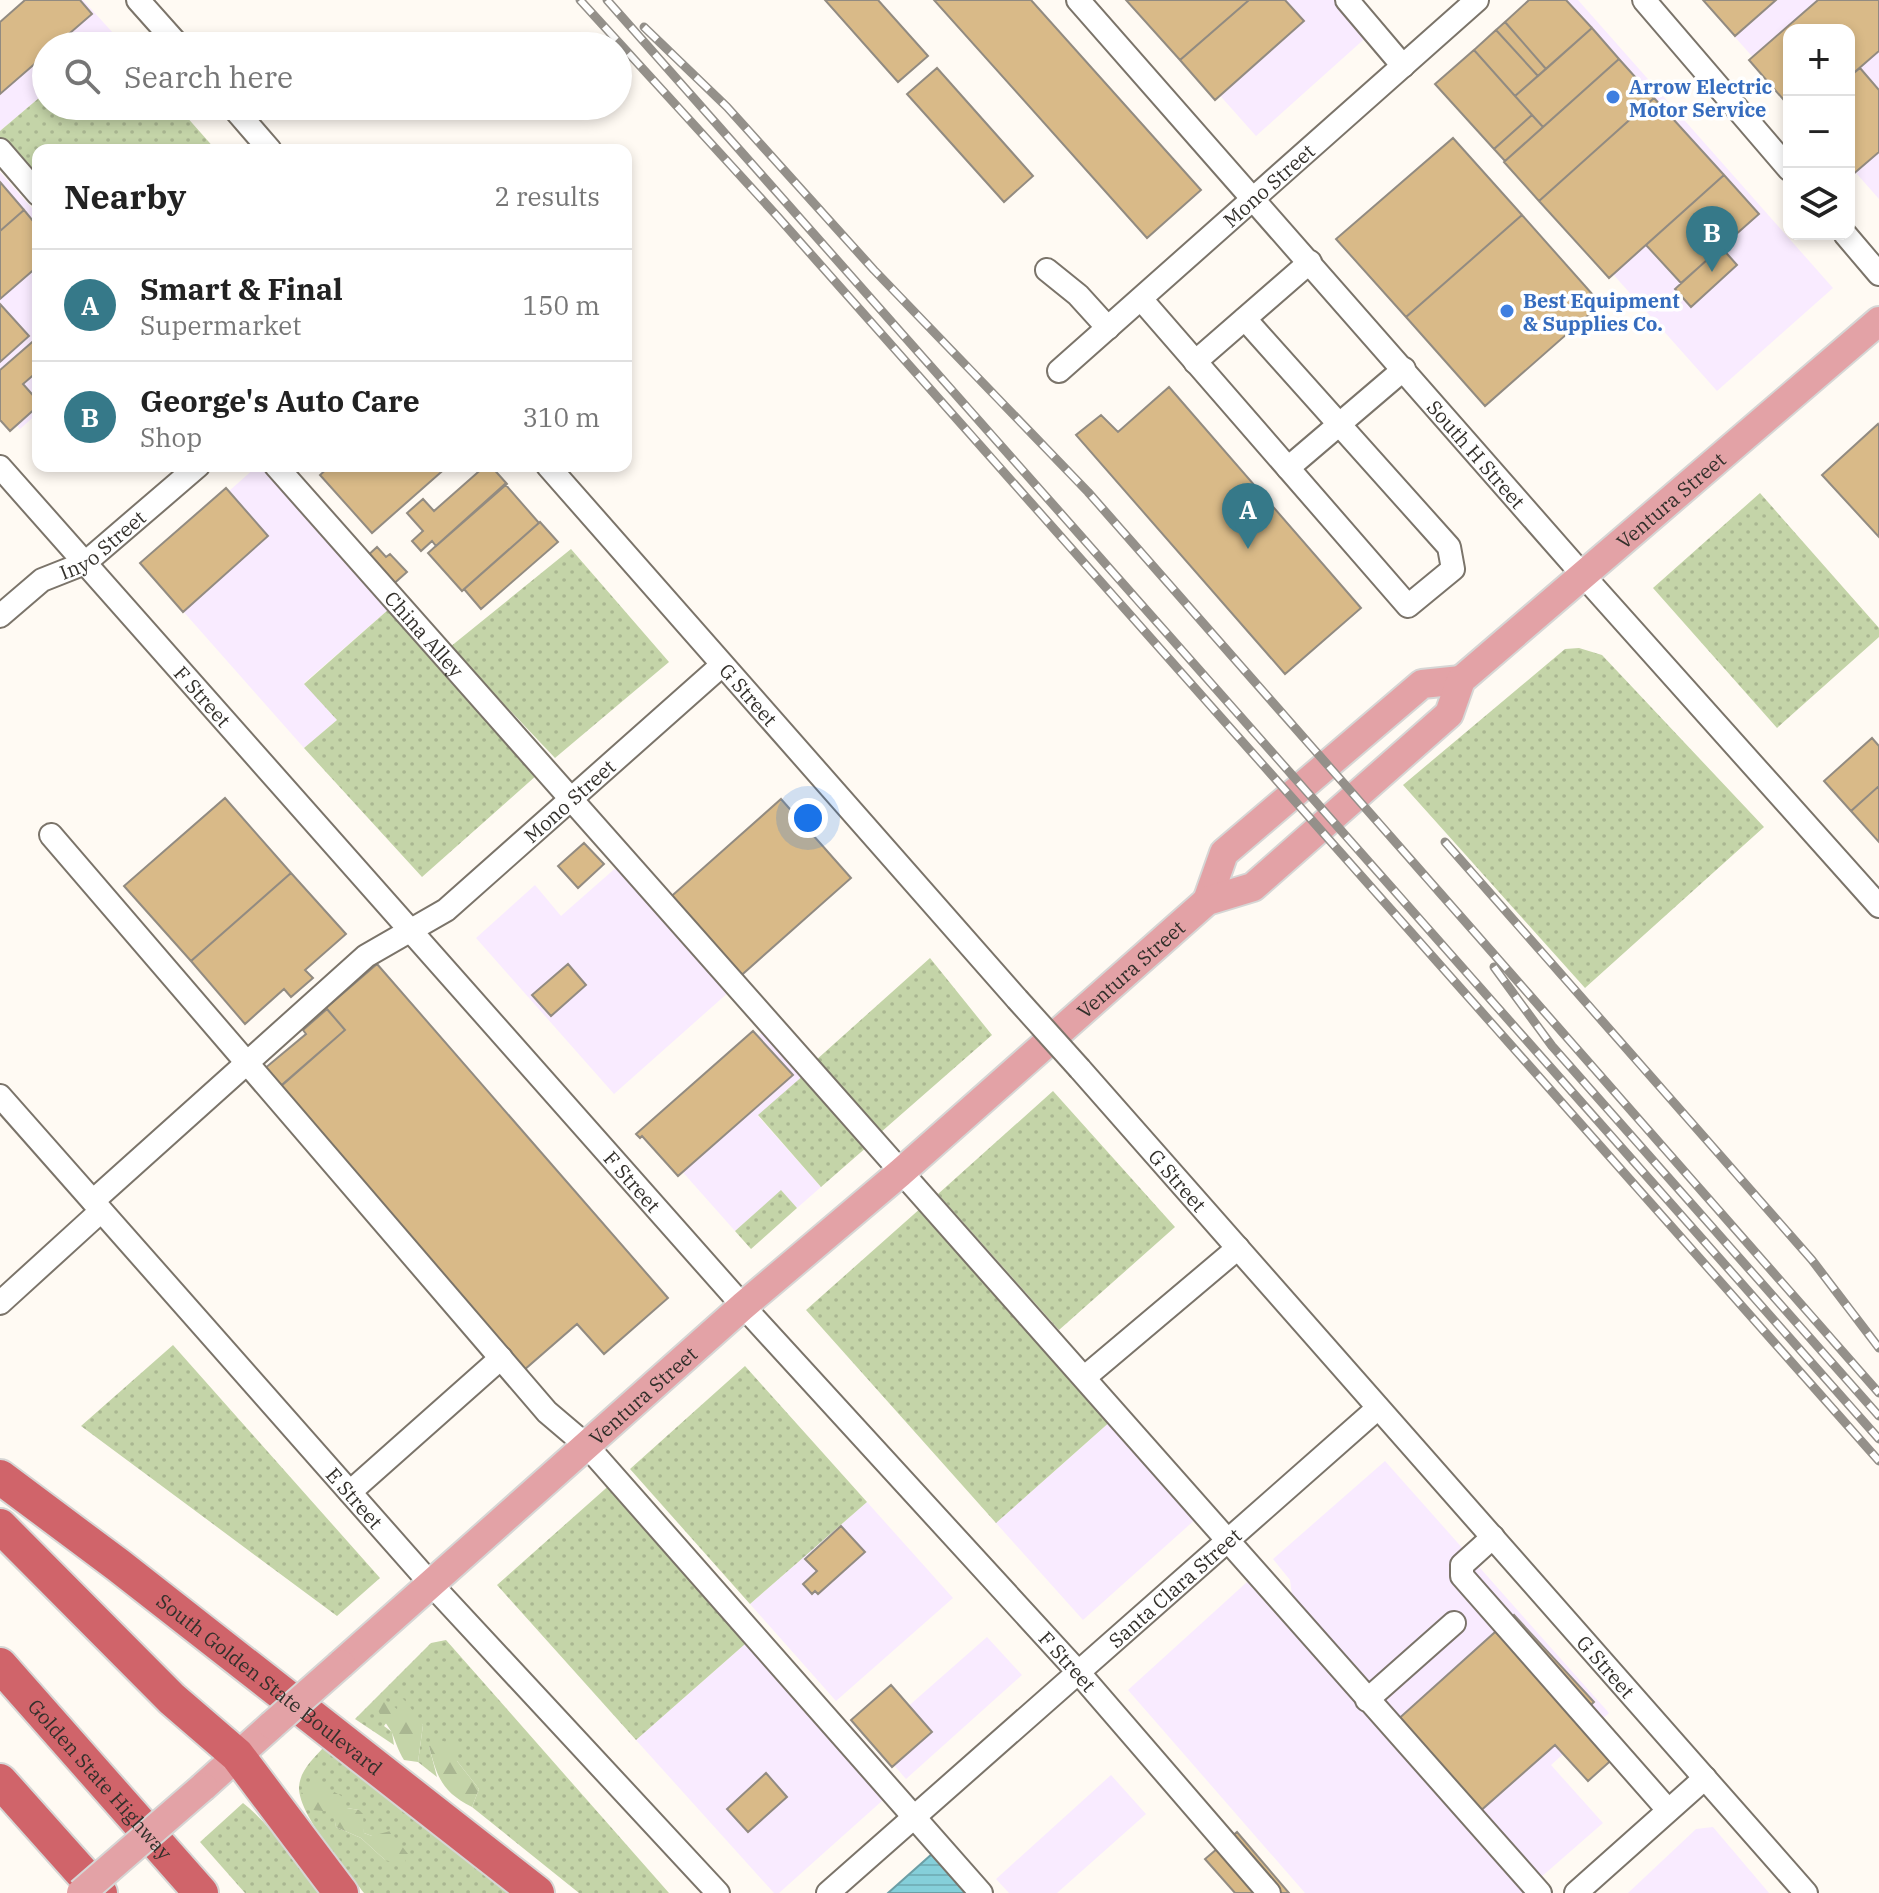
<!DOCTYPE html>
<meta charset="utf-8">
<style>
:root{--surface:#fff;--page:#f2f2f2;--text:#222;--muted:#767676;--line:#e0e0e0;--accent:#367989}
body{margin:0;font-family:"IBM Plex Serif",serif;background:var(--page);color:var(--text)}
.controls{position:absolute;right:24px;top:24px;display:grid;overflow:hidden;border-radius:16px;box-shadow:0 4px 12px #0003}
.controls button{width:72px;height:72px;display:grid;place-items:center;padding:0;border:0;border-bottom:2px solid var(--line);background:var(--surface);color:var(--text);font:40px sans-serif}
.you{position:absolute;left:808px;top:818px;width:28px;height:28px;margin:-20px;border:6px solid #fff;border-radius:50%;background:#1a73e8;box-shadow:0 0 0 12px #1a73e833}
.badge{display:grid;place-items:center;width:52px;height:52px;border-radius:50%;background:var(--accent);color:#fff;font-size:26px;font-weight:700}
.pin{position:absolute;translate:-50% -66px;filter:drop-shadow(0 2px 4px #0008)}
.pin::after{content:'';position:absolute;top:42px;width:28px;height:24px;background:inherit;clip-path:polygon(0 0,100% 0,50% 100%)}
.list{margin:0;padding:0;list-style:none}
h2{display:flex;justify-content:space-between;align-items:center;height:104px;margin:0;padding:0 32px;font-size:34px}
h2 small{font-size:26px;font-weight:400;color:var(--muted)}
.list li{display:grid;grid-template-columns:52px 1fr auto;gap:24px;align-items:center;box-sizing:border-box;height:112px;padding:0 32px;border-top:2px solid var(--line)}
.list b{display:block;font-size:30px;white-space:nowrap}
.list p{margin:0;font-size:26px;white-space:nowrap;color:var(--muted)}
.list em{font-size:26px;font-style:normal;color:var(--muted)}
.icon{flex:none;width:44px;height:44px;fill:none;stroke:currentColor;stroke-width:2;stroke-linecap:round;stroke-linejoin:round}
.map{position:relative;flex:none;width:1879px;height:1893px;overflow:hidden}
.search{position:absolute;background:var(--surface);box-shadow:0 4px 12px #0003;left:32px;top:32px;width:600px;height:88px;display:flex;align-items:center;gap:20px;box-sizing:border-box;padding:0 28px;border-radius:44px;color:var(--muted);font-size:30px}
.panel{position:absolute;background:var(--surface);box-shadow:0 4px 12px #0003;left:32px;top:144px;width:600px;height:328px;border-radius:16px}
.map>svg:first-child{display:block}
.commercial{fill:#f9ebff}
.grass{fill:url(#grass-dots);fill-rule:evenodd}
.forest{fill:url(#forest-firs)}
.water{fill:url(#water-rules);stroke:#6c9fa6;stroke-width:2}
.building{fill:#d9ba88;stroke:#928b81;stroke-width:2}
.lines{fill:none;stroke-linecap:round;stroke-linejoin:round}
.minor-casing{stroke:#7b746a;stroke-width:26}
.major-casing{stroke:#d6d6d5;stroke-width:32}
.highway-casing{stroke:#d6d6d5;stroke-width:38}
.minor{stroke:#fff;stroke-width:22}
.major{stroke:#e3a2a6;stroke-width:28}
.highway{stroke:#d0646a;stroke-width:34}
.rail-casing{stroke:#94908a;stroke-width:9}
.rail{stroke:#fff;stroke-width:6;stroke-dasharray:18;stroke-linecap:butt}
.minor-bridge-casing{stroke:#7b746a;stroke-width:26;stroke-linecap:butt}
.major-bridge-casing{stroke:#d6d6d5;stroke-width:32;stroke-linecap:butt}
.minor-bridge{stroke:#fff;stroke-width:22}
.major-bridge{stroke:#e3a2a6;stroke-width:28}
.shop-dot{fill:#3f7fe0;stroke:#fff;stroke-width:3}
.labels{text-anchor:middle;dominant-baseline:central;stroke-width:7;stroke-linejoin:round;paint-order:stroke}
.shop-label{font-size:20px;font-weight:bold;fill:#366cbe;stroke:#fff;text-anchor:start}
.street-label{font-size:20px;fill:#33302b;stroke:#fff}
</style>
<div class="map">
<svg width="1879" height="1893" viewBox="0 0 1879 1893">
<defs>
<pattern id="grass-dots" width="8" height="8" patternUnits="userSpaceOnUse" patternTransform="scale(2)"><rect width="8" height="8" fill="#c4d4a8"/><path d="M2 2h.1M6 6h.1" fill="none" stroke="#a9b691" stroke-width="1.8" stroke-linecap="round"/></pattern>
<pattern id="forest-firs" width="22" height="20" patternUnits="userSpaceOnUse" patternTransform="scale(2)"><rect width="22" height="20" fill="#c4d4a8"/><path d="M5 1l3.5 6h-7zM16 11l3.5 6h-7z" fill="#a9b691"/></pattern>
<pattern id="water-rules" width="6" height="5" patternUnits="userSpaceOnUse" patternTransform="scale(2)"><rect width="6" height="5" fill="#85cfda"/><path d="M0 2.5h6" fill="none" stroke="#73b2bb"/></pattern>
</defs>
<rect width="100%" height="100%" fill="#fffaf3"/>
<path class="commercial" d="M35,0H83L114,34L100,46H46V92L0,131V31Z
M1135,0H1342L1371,33L1256,136Z
M1533,0H1578L1833,288L1717,391L1442,82Z
M1702,0H1879V199L1849,165V30H1789V98Z
M0,172L38,215V413L20,429L0,406Z
M257,466H261L389,609L304,683L337,720L304,748L144,567Z
M619,865L730,991L614,1094L476,938L535,885L561,916Z
M765,1030L805,1074L758,1116L821,1187L797,1208L781,1191L735,1231L648,1133Z
M1112,1420L1198,1517L1083,1620L996,1523Z
M1385,1461L1609,1713L1551,1765L1603,1823L1540,1878L1293,1603L1290,1580L1273,1559Z
M867,1502L953,1598L836,1701L750,1604Z
M1247,1582L1526,1893H1305L1128,1690Z
M753,1637L892,1792L779,1893H774L636,1740Z
M987,1637L1022,1675L906,1779L871,1739Z
M1111,1775L1146,1814L1057,1893H1009L996,1879Z
M1713,1827L1769,1893H1628L1696,1829Z"/>
<path class="grass" d="M46,92V106H177L216,150H38V188L0,146V131Z
M1760,493L1879,628V637L1777,728L1653,588Z
M571,549L669,662L555,758L450,647Z
M389,609L537,775L422,877L304,748L337,720L304,684Z
M1579,648L1602,655L1764,827L1585,988L1403,785L1565,649Z
M930,958L992,1035L880,1133L815,1061Z
M805,1074L868,1146L821,1187L758,1115Z
M1053,1091L1175,1227L1059,1330L938,1194Z
M781,1190L797,1208L751,1249L735,1231Z
M922,1207L1112,1420L996,1523L806,1310Z
M173,1345L380,1578L337,1616L81,1426Z
M745,1366L867,1502L750,1604L630,1469Z
M613,1482L753,1637L636,1740L497,1585Z
M446,1640L669,1893H579L472,1807L479,1789L457,1761L429,1746L437,1777L418,1762L423,1725L397,1709L384,1726L392,1732L394,1745L355,1719L431,1643Z
M325,1746L512,1893H364C347,1870 298,1815 299,1787C300,1770 314,1758 325,1746ZM347,1808L359,1810L364,1833L372,1836L385,1860L361,1838L336,1827L334,1812Z
M243,1803C274,1828 295,1862 318,1893H245L200,1842Z"/>
<path class="forest" d="M399,1696C410,1703 414,1715 423,1725L418,1762L404,1760C398,1750 396,1743 392,1733C388,1725 381,1718 377,1708L385,1700L397,1709Z
M443,1741L457,1746V1761L479,1789L472,1807C442,1792 437,1777 429,1746Z
M319,1783L343,1797L347,1808L359,1810L363,1814L364,1833L372,1836L390,1831L408,1854L404,1865L385,1860L361,1838L336,1827L333,1812L313,1810L301,1793Z"/>
<path class="water" d="M932,1854L967,1893H888Z"/>
<path class="building" d="M25,0H80L92,14L55,46H46V54L0,94V22Z
M825,0H878L928,56L898,82Z
M934,0H1031L1201,190L1147,238Z
M1126,0H1249L1180,60Z
M1249,0H1285L1304,21L1215,100L1180,60Z
M1529,0H1566L1592,28L1546,69L1505,22Z
M1703,0H1776L1735,36Z
M1818,0H1879V51L1849,77V30H1789V106L1749,60Z
M1505,22L1546,69L1538,76L1496,30Z
M1592,28L1619,59L1543,127L1515,96Z
M1496,30L1538,76L1515,96L1474,50Z
M1474,50L1532,115L1494,149L1435,84Z
M1619,59L1654,98L1539,201L1504,162Z
M937,68L1033,176L1004,202L907,94Z
M1860,68L1879,90V152L1851,176L1849,173V77Z
M1654,98L1724,175L1609,278L1539,201Z
M1532,115L1543,127L1505,161L1494,149Z
M1453,138L1522,215L1406,317L1336,239Z
M1724,175L1759,214L1681,283L1646,245Z
M0,182L24,210L0,231Z
M24,210L38,227V266L0,299V231Z
M1522,215L1601,304L1485,406L1406,317Z
M1721,247L1737,265L1691,307L1675,289Z
M0,304L29,336L0,362Z
M38,337V371L23,384L38,401V406L10,431L0,420V370Z
M1169,387L1361,608L1285,674L1076,435L1101,415L1118,432Z
M1878,424L1879,426V537L1822,475Z
M330,466H448L372,533L320,475Z
M485,466H491L507,484L436,546L432,541L421,551L412,541L423,531L407,513L423,499L434,511Z
M505,484L539,523L462,591L428,553Z
M226,488L268,536L183,612L140,563Z
M540,522L558,542L481,609L464,589Z
M377,547L386,557L390,554L407,572L390,587L365,558Z
M1872,738L1879,746V786L1851,811L1824,781Z
M1879,786V842L1851,811Z
M225,798L291,873L191,961L124,886Z
M781,799L851,878L736,980L666,901Z
M584,843L604,864L578,888L558,866Z
M291,873L346,934L305,970L313,978L291,997L284,989L245,1024L191,961Z
M377,964L668,1298L604,1354L577,1324L524,1370L277,1089L345,1030L326,1008Z
M568,964L586,985L551,1016L532,995Z
M327,1009L345,1030L280,1087L264,1069L306,1034L303,1030Z
M753,1031L793,1075L678,1176L642,1136L640,1138L636,1134Z
M841,1526L865,1552L818,1594L815,1591L812,1594L803,1584L817,1571L805,1559Z
M1514,1615L1594,1702L1579,1716L1616,1756L1588,1781L1555,1745L1478,1813L1395,1722Z
M891,1685L932,1732L892,1767L851,1720Z
M766,1773L787,1797L748,1832L727,1809Z
M1237,1832L1289,1893H1235L1205,1859Z"/>
<g class="lines">
<g class="minor-casing">
<g id="minor">
<path d="M138,0L179,46"/>
<path id="s1" d="M1078,0L1582,574L1879,906"/>
<path d="M1347,0L1403,66"/>
<path d="M1644,0L1789,169"/>
<path d="M232,106L270,150"/>
<path d="M0,150L38,194"/>
<path d="M1845,234L1879,274"/>
<path d="M1047,270L1078,295L1108,328"/>
<path d="M1141,299L1408,606L1453,569L1449,547L1245,319"/>
<path d="M1195,362L1310,262"/>
<path id="s2" d="M1059,371L1477,0"/>
<path id="s3" d="M276,466L1540,1893"/>
<path id="s4" d="M548,466L1017,999"/>
<path id="s5" d="M0,467L743,1306L1079,1673L1269,1893"/>
<path d="M1288,468L1404,369"/>
<path id="s6" d="M0,616L42,580L85,563L198,466"/>
<path d="M51,835L547,1412L587,1446L981,1893"/>
<path id="s7" d="M1080,1069L1806,1893"/>
<path id="s8" d="M0,1096L431,1584L718,1893"/>
<path id="s9" d="M93,1201L366,956L446,910L722,665"/>
<path d="M0,1303L101,1211"/>
<path d="M1085,1377L1238,1248"/>
<path d="M350,1492L501,1358"/>
<path d="M1493,1537L1462,1565V1576L1668,1810"/>
<path d="M1367,1700L1454,1623"/>
<path id="s10" d="M828,1893L1378,1408"/>
<path d="M1576,1893L1705,1778"/>
</g>
</g>
<g class="major-casing">
<g id="major">
<path d="M1207,901L1224,853L1422,684L1461,680"/>
<path id="s11" d="M341,1664L743,1306L900,1173L1207,901L1253,887L1449,714L1461,680L1879,321"/>
<path d="M203,1787L272,1725"/>
</g>
</g>
<g class="highway-casing">
<g id="highway">
<path id="s12" d="M0,1477L118,1565L537,1893"/>
<path d="M0,1526L172,1699L237,1755L341,1893"/>
<path id="s13" d="M0,1665L201,1893"/>
<path d="M0,1781L100,1893"/>
</g>
</g>
<use href="#minor" class="minor"/>
<use href="#major" class="major"/>
<use href="#highway" class="highway"/>
<g class="rail-casing">
<path id="rail" d="M580,0L778,217L1879,1461
M607,0L1879,1439
M644,27L727,107L874,270L1088,492L1879,1393
M1445,842L1812,1260L1879,1348
M1494,967L1552,1046L1879,1416"/>
</g>
<use href="#rail" class="rail"/>
<g class="minor-bridge-casing">
<path id="minor-bridge" d="M1017,999L1080,1069"/>
</g>
<g class="major-bridge-casing">
<path id="major-bridge" d="M272,1725L341,1664
M81,1893L203,1787"/>
</g>
<use href="#minor-bridge" class="minor-bridge"/>
<use href="#major-bridge" class="major-bridge"/>
</g>
<g class="shop-dot">
<circle cx="1613" cy="97" r="8"/>
<circle cx="1507" cy="311" r="8"/>
</g>
<g class="labels">
<g class="shop-label">
<text x="1629" y="86">Arrow Electric<tspan x="1629" dy="23">Motor Service</tspan></text>
<text x="1523" y="300">Best Equipment<tspan x="1523" dy="23">&amp; Supplies Co.</tspan></text>
</g>
<g class="street-label">
<text stroke="none"><textPath href="#s2" startOffset="280">Mono Street</textPath></text>
<text stroke="none"><textPath href="#s1" startOffset="604">South H Street</textPath></text>
<text stroke="none"><textPath href="#s11" startOffset="1776">Ventura Street</textPath></text>
<text stroke="none"><textPath href="#s6" startOffset="126">Inyo Street</textPath></text>
<text stroke="none"><textPath href="#s3" startOffset="224">China Alley</textPath></text>
<text stroke="none"><textPath href="#s4" startOffset="304">G Street</textPath></text>
<text stroke="none"><textPath href="#s5" startOffset="306">F Street</textPath></text>
<text stroke="none"><textPath href="#s9" startOffset="624">Mono Street</textPath></text>
<text stroke="none"><textPath href="#s11" startOffset="1052">Ventura Street</textPath></text>
<text stroke="none"><textPath href="#s7" startOffset="148">G Street</textPath></text>
<text stroke="none"><textPath href="#s5" startOffset="954">F Street</textPath></text>
<text stroke="none"><textPath href="#s11" startOffset="404">Ventura Street</textPath></text>
<text stroke="none"><textPath href="#s8" startOffset="536">E Street</textPath></text>
<text stroke="none"><textPath href="#s10" startOffset="462">Santa Clara Street</textPath></text>
<text stroke="none"><textPath href="#s5" startOffset="1602">F Street</textPath></text>
<text stroke="none"><textPath href="#s7" startOffset="796">G Street</textPath></text>
<text stroke="none"><textPath href="#s12" startOffset="340">South Golden State Boulevard</textPath></text>
<text stroke="none"><textPath href="#s13" startOffset="152">Golden State Highway</textPath></text>
</g>
</g>
</svg>
<div class="controls">
<button>+</button>
<button>−</button>
<button><svg class="icon" aria-label="layers" viewBox="0 0 24 24"><path d="M12 4l9 5-9 5-9-5zM3 14l9 5 9-5"/></svg></button>
</div>
<div class="you"></div>
<div class="pin badge" style="left:1248px;top:549px">A</div>
<div class="pin badge" style="left:1712px;top:272px">B</div>
<div class="search"><svg class="icon" aria-label="search" viewBox="0 0 24 24"><circle cx="10" cy="10" r="6"/><path d="M15 15l6 6"/></svg>Search here</div>
<section class="panel">
<h2>Nearby<small>2 results</small></h2>
<ul class="list">
<li><span class="badge">A</span><div><b>Smart &amp; Final</b><p>Supermarket</p></div><em>150 m</em></li>
<li><span class="badge">B</span><div><b>George's Auto Care</b><p>Shop</p></div><em>310 m</em></li>
</ul>
</section>
</div>
